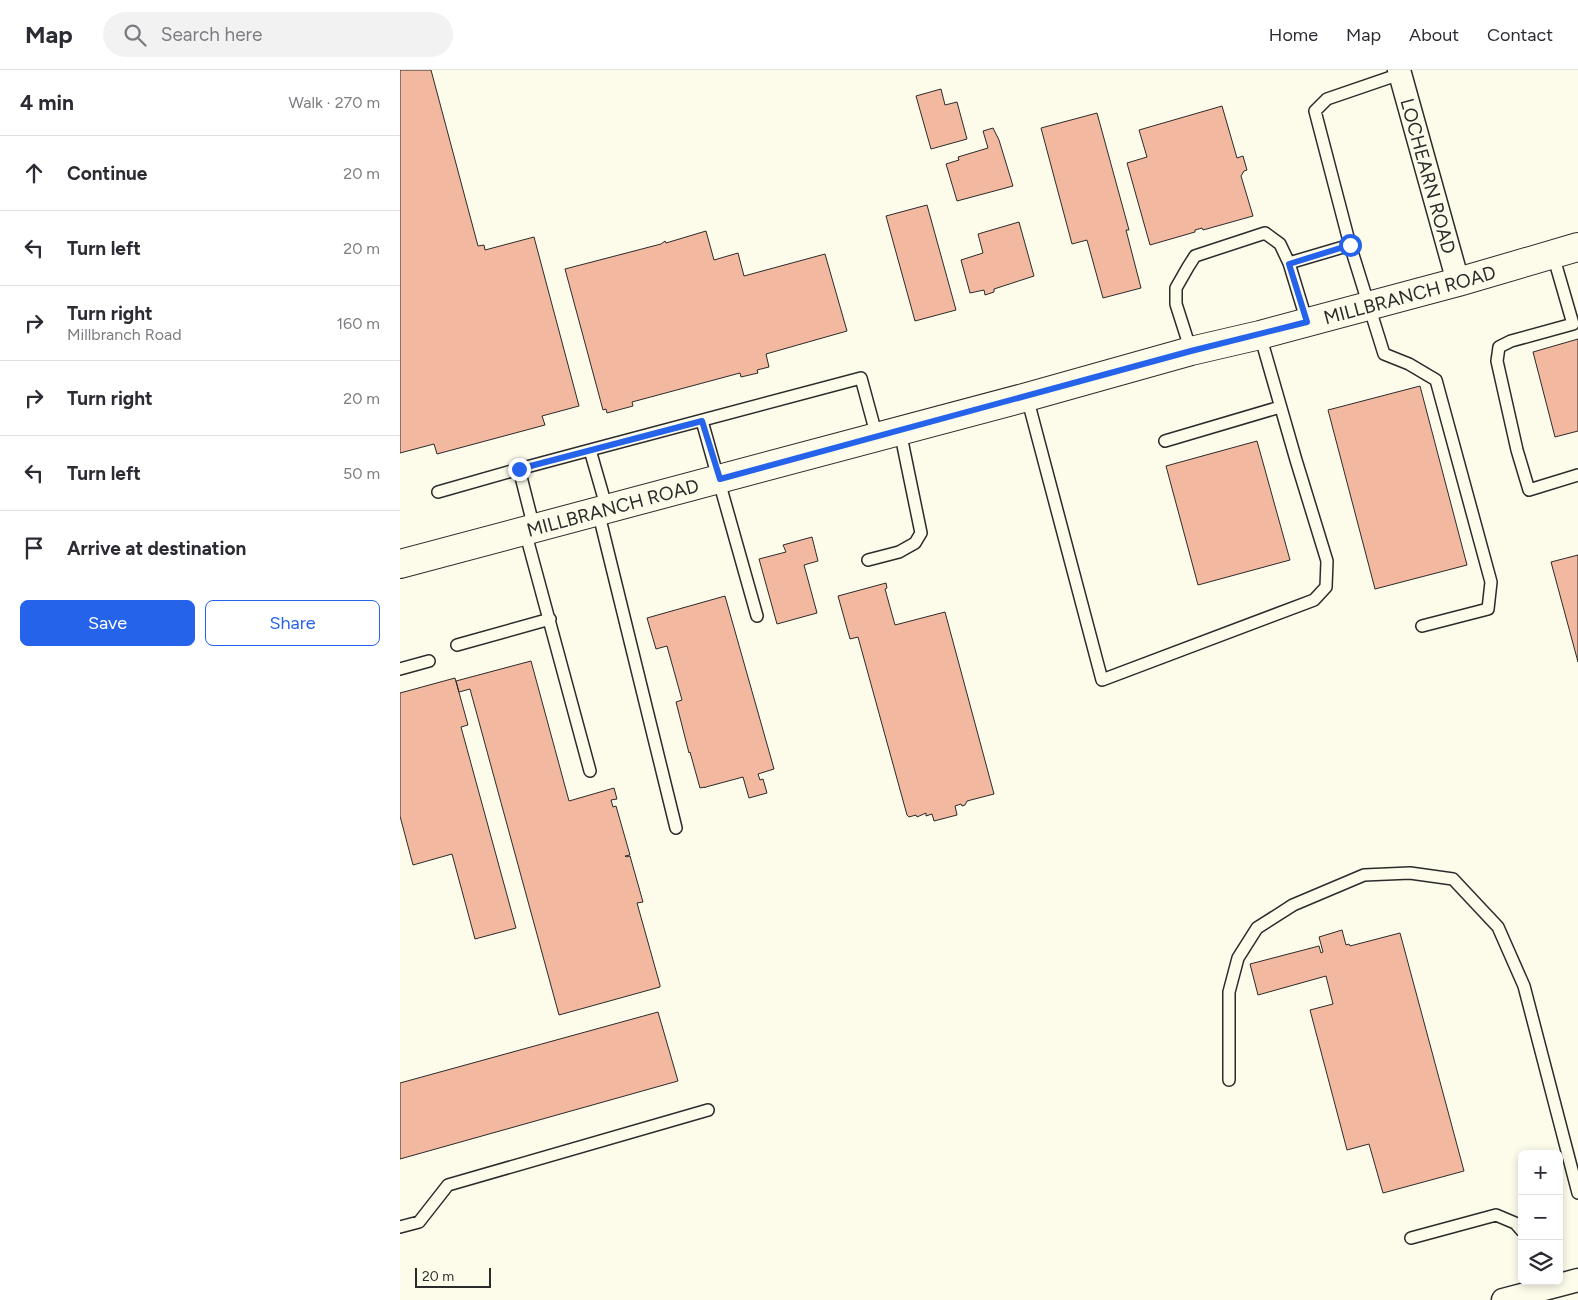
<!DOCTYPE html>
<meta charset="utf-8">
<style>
:root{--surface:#fff;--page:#f2f2f3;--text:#2b2b33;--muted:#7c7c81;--line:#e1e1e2;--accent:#2563eb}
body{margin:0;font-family:Figtree,sans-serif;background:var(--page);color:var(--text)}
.controls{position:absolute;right:15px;bottom:15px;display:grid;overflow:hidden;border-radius:8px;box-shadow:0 2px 8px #0003}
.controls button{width:45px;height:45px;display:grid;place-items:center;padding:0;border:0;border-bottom:1px solid var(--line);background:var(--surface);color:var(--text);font:25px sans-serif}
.scale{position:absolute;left:15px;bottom:12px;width:76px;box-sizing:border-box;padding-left:5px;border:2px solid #2b2b2b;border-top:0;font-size:14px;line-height:18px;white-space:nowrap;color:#2b2b2b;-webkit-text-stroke:4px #fdfbea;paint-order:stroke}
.stop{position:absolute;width:15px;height:15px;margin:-11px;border:4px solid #2563eb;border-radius:50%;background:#fff}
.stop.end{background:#2563eb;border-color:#fff;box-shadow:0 1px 5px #0008}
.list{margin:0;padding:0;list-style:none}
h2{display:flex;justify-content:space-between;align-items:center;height:65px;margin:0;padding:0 20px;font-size:21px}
h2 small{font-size:16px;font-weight:400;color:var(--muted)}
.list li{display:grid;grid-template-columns:32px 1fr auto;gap:15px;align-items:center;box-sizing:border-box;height:75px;padding:0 20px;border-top:1px solid var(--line)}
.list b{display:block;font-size:19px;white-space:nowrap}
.list p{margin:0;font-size:16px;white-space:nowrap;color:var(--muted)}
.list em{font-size:16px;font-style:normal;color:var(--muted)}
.actions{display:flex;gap:10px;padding:15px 20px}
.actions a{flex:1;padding:11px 0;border:1px solid var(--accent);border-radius:8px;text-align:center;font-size:18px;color:var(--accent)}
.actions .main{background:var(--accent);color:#fff}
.icon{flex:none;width:28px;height:28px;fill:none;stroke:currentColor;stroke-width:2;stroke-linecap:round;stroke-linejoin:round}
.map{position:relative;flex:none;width:1178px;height:1230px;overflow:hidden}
header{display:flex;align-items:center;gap:30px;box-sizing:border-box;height:70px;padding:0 25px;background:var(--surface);border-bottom:1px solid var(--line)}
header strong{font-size:24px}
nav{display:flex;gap:28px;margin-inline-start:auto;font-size:18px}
.search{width:350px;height:45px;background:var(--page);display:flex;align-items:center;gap:12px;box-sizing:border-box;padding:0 18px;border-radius:28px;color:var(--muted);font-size:19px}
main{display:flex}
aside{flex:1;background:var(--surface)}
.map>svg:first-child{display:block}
.building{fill:#f2b8a0;stroke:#2b2b2b}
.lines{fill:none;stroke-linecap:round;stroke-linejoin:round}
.service-casing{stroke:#2b2b2b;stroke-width:14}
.minor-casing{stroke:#2b2b2b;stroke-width:25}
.secondary-casing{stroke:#2b2b2b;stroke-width:30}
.service{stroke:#fdfbea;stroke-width:11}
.minor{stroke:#fdfbea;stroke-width:22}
.secondary{stroke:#fdfbea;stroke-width:28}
.route{stroke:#2563eb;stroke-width:6}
.labels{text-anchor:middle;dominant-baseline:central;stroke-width:4;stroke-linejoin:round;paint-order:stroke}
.street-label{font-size:19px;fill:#2b2b2b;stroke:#fdfbea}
</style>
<header>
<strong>Map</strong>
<div class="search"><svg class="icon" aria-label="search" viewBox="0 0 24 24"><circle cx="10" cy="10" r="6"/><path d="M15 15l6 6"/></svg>Search here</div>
<nav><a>Home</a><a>Map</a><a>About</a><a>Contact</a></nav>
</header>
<main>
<aside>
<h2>4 min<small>Walk · 270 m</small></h2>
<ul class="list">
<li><svg class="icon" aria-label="ahead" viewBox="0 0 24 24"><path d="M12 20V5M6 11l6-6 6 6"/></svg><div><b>Continue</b></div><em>20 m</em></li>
<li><svg class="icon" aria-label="left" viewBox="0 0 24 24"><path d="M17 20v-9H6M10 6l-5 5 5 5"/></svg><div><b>Turn left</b></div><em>20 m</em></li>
<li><svg class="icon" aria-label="right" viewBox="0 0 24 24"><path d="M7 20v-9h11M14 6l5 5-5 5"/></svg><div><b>Turn right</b><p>Millbranch Road</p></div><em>160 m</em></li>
<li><svg class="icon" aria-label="right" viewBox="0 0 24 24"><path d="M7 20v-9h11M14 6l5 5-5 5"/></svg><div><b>Turn right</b></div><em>20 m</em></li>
<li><svg class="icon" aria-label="left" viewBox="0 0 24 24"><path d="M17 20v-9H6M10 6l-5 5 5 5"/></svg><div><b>Turn left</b></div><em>50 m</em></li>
<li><svg class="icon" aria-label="arrive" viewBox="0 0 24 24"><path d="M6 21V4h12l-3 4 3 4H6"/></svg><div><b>Arrive at destination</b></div></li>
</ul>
<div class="actions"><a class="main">Save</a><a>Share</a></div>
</aside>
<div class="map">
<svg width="1178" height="1230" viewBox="0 0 1178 1230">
<rect width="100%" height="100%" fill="#fdfbea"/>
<path class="building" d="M0,0H31L78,176L84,175L85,180L134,167L179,336L142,346L145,355L37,384L34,374L0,383Z
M541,19L545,35L557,32L567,69L531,79L516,26Z
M822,36L837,88L843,86L847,100L844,101L841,106L853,146L803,160L802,158L795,160V162L750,175L727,93L747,87L739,60Z
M697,43L729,160H726L741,218L703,228L687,170L672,174L641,58Z
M593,58L599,70L613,116L557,131L546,94L559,90L558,87L588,78L583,61Z
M527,135L556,240L515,251L486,146Z
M619,152L634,206L594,219V222L585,225L584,220L570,223L561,190L583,183L578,164Z
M306,161L314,190L338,183L344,206L425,184L447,261L366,284L369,297L357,300L358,303L341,307L340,303L232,332L233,336L207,343L206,339L203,340L165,199L261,174L265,171L266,173Z
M1178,269V361L1155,367L1133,282Z
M1020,316L1067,495L975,519L928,340Z
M857,371L890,490L798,515L766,396Z
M412,467L418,491L404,495L417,543L377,554L359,489L386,482L383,475Z
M1178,485V592L1151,492Z
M486,513L487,518L485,519L495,555L545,542L594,724L567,731L565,735L562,736L561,734L555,736L557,745L534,751L532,744L526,746V743L517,747L516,745L509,747L507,745L458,567L450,569L438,526Z
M325,526L374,699L358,704L360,710L363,709L367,723L349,728L343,707L306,717L305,718V717L300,718L290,682L289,683L276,632L282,630L267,576L256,579L247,548Z
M131,591L169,731L214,718L217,729L211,730L213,737L216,736L230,785L225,786L226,787L230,786L243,832L237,833L260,915V917L159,945L70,619L59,622L56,611Z
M55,608L68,655L61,657L116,858L75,869L52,784L13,795L0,746V623Z
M942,860L946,875L949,874L950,876L1000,863L1064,1101L983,1123L969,1074L947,1080L910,940L933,934L926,906L858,925L850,894L919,876L921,883L923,882L919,867Z
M258,942L278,1011L0,1089V1013Z"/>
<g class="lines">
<g class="service-casing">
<path id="service" d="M1000,4L927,29L915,41L950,175L984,284L1009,294L1036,310L1091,512L1088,539L1022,556
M1153,185L1173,254L1111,271L1099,277L1097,291L1117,380L1129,420L1178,405
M889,193L950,175
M791,281L776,234V218L788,197L795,186L865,163L880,174L889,193L907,252
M627,327L702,610L914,530L926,517L927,491L896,390L860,265
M302,351L357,546
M765,371L880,337
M190,380L461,308L477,367
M119,399L190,380L207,439
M38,422L119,399L134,458
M198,441L276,758
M125,461L190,701
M468,490L499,482L515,473L521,463L500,361
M57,575L150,549
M0,599L29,591
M829,1010V922L838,888L857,858L893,835L964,805L1010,803L1053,809L1098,857L1124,916L1178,1123
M0,1157L19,1152L48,1115L308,1040
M1011,1168L1096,1145L1115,1153L1122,1161"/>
</g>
<g class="minor-casing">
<g id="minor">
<path id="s1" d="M999,0L1058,212"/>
<path d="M1103,1230L1178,1210"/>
</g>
</g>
<g class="secondary-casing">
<g id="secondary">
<path id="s2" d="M0,494L627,327L791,281L860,265L1058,212L1178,177"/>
</g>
</g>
<use href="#service" class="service"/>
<use href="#minor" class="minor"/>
<use href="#secondary" class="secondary"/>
</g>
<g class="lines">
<path class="route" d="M119,399L302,351L320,409L791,281L907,252L889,194L950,175"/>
</g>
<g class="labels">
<g class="street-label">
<text stroke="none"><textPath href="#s1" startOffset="110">LOCHEARN ROAD</textPath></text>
<text stroke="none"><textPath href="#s2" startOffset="1045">MILLBRANCH ROAD</textPath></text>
<text stroke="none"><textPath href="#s2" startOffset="220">MILLBRANCH ROAD</textPath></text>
</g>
</g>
</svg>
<div class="controls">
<button>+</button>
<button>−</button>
<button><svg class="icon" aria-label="layers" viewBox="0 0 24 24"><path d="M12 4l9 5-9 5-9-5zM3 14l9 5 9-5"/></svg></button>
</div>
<div class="scale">20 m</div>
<div class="stop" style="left:950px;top:175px"></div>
<div class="stop end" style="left:119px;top:399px"></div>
</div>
</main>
